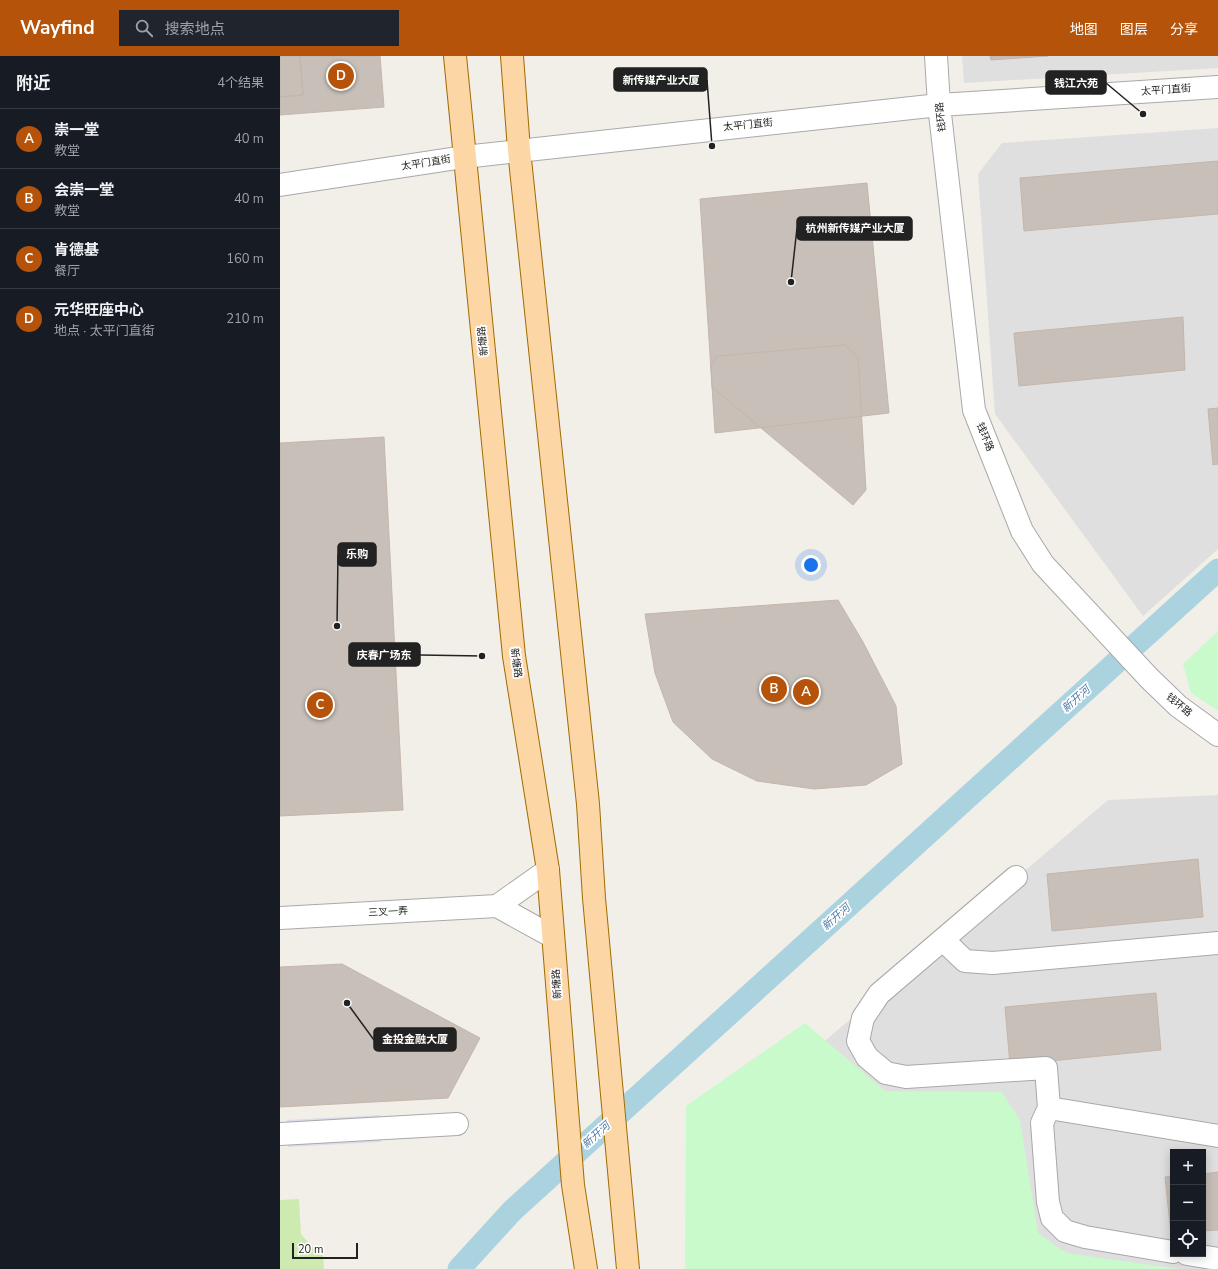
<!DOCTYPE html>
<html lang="zh">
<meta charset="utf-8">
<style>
:root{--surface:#171b24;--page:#20242c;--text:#f1f3f6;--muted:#9ea1a6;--line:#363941;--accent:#b45309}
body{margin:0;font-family:"Nunito Sans","Noto Sans SC",sans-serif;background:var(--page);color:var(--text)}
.controls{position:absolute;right:12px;bottom:12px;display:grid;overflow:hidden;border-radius:0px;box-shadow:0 2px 10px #0003}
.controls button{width:36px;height:36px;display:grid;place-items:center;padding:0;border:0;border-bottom:1px solid var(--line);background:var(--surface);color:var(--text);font:20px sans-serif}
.scale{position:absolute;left:12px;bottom:10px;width:66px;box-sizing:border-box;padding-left:4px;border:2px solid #222;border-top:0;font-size:11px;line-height:14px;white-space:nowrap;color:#222;-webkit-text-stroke:3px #fff;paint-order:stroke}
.you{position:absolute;left:531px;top:509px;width:14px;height:14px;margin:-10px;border:3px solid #fff;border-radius:50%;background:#1a73e8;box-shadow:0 0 0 6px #1a73e833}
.badge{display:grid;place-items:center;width:26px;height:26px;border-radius:50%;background:var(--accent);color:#fff;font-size:13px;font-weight:700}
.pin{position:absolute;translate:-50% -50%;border:2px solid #fff;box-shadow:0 1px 4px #0006}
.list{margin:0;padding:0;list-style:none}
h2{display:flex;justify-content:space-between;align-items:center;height:52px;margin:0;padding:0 16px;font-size:17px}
h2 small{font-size:13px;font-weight:400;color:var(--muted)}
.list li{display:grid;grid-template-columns:26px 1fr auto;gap:12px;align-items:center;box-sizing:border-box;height:60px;padding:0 16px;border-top:1px solid var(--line)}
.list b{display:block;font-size:15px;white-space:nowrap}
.list p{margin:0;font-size:13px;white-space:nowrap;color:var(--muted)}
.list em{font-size:13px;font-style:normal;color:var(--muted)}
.icon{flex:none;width:22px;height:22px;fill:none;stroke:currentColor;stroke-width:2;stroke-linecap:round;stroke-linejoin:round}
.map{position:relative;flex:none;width:938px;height:1213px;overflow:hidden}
header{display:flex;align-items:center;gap:24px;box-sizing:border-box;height:56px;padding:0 20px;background:var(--accent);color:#fff}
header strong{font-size:19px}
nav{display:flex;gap:22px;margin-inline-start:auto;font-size:14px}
.search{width:280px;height:36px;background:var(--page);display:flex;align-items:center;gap:10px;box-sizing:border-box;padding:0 14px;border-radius:0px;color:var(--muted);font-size:15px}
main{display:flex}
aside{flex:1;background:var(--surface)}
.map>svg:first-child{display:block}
.residential{fill:#e0dfdf;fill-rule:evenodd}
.grass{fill:#cdebb0}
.park{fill:#c8facc}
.plaza{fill:#dddde8}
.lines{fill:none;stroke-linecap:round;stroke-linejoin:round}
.canal{stroke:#aad3df;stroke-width:23}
.building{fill:#c7bfb8;stroke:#c4b6ab}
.minor-casing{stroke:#a9a9a9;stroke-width:24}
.major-casing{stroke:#a06b00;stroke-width:24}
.minor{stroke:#fff;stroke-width:22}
.major{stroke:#fcd6a4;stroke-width:22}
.labels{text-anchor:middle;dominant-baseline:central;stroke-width:3.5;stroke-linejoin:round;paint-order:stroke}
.street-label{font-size:10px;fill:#222;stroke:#fff}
.water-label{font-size:11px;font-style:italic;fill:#4a7aab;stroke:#fff}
.leader{fill:none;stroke:#222;stroke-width:1.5}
.callout-dot{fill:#222;stroke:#fff;stroke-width:1.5}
.callout{fill:#222;stroke:#222;stroke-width:1.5}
.callout-label{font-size:11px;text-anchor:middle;font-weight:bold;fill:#fff}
</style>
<header>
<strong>Wayfind</strong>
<div class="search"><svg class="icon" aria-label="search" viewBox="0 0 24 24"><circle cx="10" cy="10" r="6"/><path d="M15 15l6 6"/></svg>搜索地点</div>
<nav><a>地图</a><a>图层</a><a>分享</a></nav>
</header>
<main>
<aside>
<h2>附近<small>4个结果</small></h2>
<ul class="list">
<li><span class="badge">A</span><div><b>崇一堂</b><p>教堂</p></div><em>40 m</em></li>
<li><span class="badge">B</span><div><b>会崇一堂</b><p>教堂</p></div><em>40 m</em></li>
<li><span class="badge">C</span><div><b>肯德基</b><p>餐厅</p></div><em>160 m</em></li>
<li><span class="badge">D</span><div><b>元华旺座中心</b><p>地点 · 太平门直街</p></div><em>210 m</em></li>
</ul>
</aside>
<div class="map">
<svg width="938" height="1213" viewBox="0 0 938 1213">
<rect width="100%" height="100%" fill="#f2efe9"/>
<path class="residential" d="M682,0H938V12L684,27Z
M938,72V493L863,560L715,358L698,118L722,87Z
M938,739V1213H798L460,1057L828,744ZM893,1096H923V1198H893Z"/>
<path class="grass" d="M19,1143L21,1178L32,1191L43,1199L44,1213H0V1144Z"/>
<path class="park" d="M938,575V655L911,637L903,608Z
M525,967L605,1035L722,1036L740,1064L758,1177L786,1197L899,1213H405L406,1050Z"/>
<path class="plaza" d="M100,1059L101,1086L8,1091L7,1064Z"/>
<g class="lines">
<path class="canal" d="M179,1213L232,1155L938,514"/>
</g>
<path class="building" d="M0,0H20L23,39L0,41Z
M20,0H100L104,51L0,59V41L23,39Z
M710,0H768L711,4Z
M938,105V158L744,175L740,122Z
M587,127L609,357L435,377L420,143Z
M903,261L905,314L739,330L734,277Z
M565,289L578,301L586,434L573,449L432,331L431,309L437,300Z
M938,352V408L933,409L928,353Z
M104,381L123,754L0,760V387Z
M558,544L583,586L616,650L622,708L586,729L534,733L477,725L432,703L393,666L375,617L365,558Z
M918,803L923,861L772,875L767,818Z
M62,908L200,982L168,1042L0,1051V911Z
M876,937L881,994L730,1009L725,951Z
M938,1116V1174L923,1175V1118Z
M893,1120V1178H891L885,1121Z"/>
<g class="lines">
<g class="minor-casing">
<path id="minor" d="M656,0L659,49L694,354L742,475L763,508L869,622L898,650L938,679
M0,129L184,101L659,49L938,31
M736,821L599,938L583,962L578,985L587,1001L606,1017L626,1021L766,1012L769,1052L938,1080
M217,850L273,881
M0,862L217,850L268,814
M663,884L685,905L713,907L938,887
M769,1052L762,1067L768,1146L772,1162L785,1175L805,1181L893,1196
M0,1078L177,1068
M907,1198L938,1203"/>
</g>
<g class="major-casing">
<path id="major" d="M175,0L234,600L268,814L293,1129L306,1213
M232,0L239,94L308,748L314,842L348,1213"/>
</g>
<use href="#minor" class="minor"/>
<use href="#major" class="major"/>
</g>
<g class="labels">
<g class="street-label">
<text transform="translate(886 34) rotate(-4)">太平门直街</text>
<text transform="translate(661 61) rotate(-96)">钱环路</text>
<text transform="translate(468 69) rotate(-6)">太平门直街</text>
<text transform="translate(146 107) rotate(-9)">太平门直街</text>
<text transform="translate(203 285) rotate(-96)">新塘路</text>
<text transform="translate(705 381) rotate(68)">钱环路</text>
<text transform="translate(236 607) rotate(82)">新塘路</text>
<text transform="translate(899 649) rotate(40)">钱环路</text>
<text transform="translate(108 856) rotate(-3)">三叉一弄</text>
<text transform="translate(277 928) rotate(-94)">新塘路</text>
</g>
<g class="water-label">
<text transform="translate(796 643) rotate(-42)">新开河</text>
<text transform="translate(556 861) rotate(-42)">新开河</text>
<text transform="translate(316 1079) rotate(-42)">新开河</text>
</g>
</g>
<path class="leader" d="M432 90L427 24M863 58L826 27M511 226L517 172M57 570L58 498M202 600L140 599M67 947L94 984"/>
<g class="callout-dot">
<circle cx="432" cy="90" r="4"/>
<circle cx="863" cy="58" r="4"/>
<circle cx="511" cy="226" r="4"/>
<circle cx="57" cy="570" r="4"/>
<circle cx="202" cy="600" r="4"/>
<circle cx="67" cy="947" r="4"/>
</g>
<g class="callout">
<rect x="334" y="12" width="93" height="23" rx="4"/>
<rect x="766" y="15" width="60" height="23" rx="4"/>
<rect x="517" y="161" width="115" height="23" rx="4"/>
<rect x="58" y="487" width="38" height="23" rx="4"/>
<rect x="69" y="587" width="71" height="23" rx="4"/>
<rect x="94" y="972" width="82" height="23" rx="4"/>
</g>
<g class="callout-label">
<text x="381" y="28">新传媒产业大厦</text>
<text x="796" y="31">钱江六苑</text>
<text x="575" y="176">杭州新传媒产业大厦</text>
<text x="77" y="502">乐购</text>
<text x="104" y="603">庆春广场东</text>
<text x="135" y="987">金投金融大厦</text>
</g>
</svg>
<div class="controls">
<button>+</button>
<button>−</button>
<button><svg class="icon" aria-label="locate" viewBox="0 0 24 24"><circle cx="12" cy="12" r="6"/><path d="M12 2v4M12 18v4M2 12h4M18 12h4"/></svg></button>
</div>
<div class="scale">20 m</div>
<div class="you"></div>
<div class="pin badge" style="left:526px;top:636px">A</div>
<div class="pin badge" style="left:494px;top:633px">B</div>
<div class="pin badge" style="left:40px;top:649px">C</div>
<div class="pin badge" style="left:61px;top:20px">D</div>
</div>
</main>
